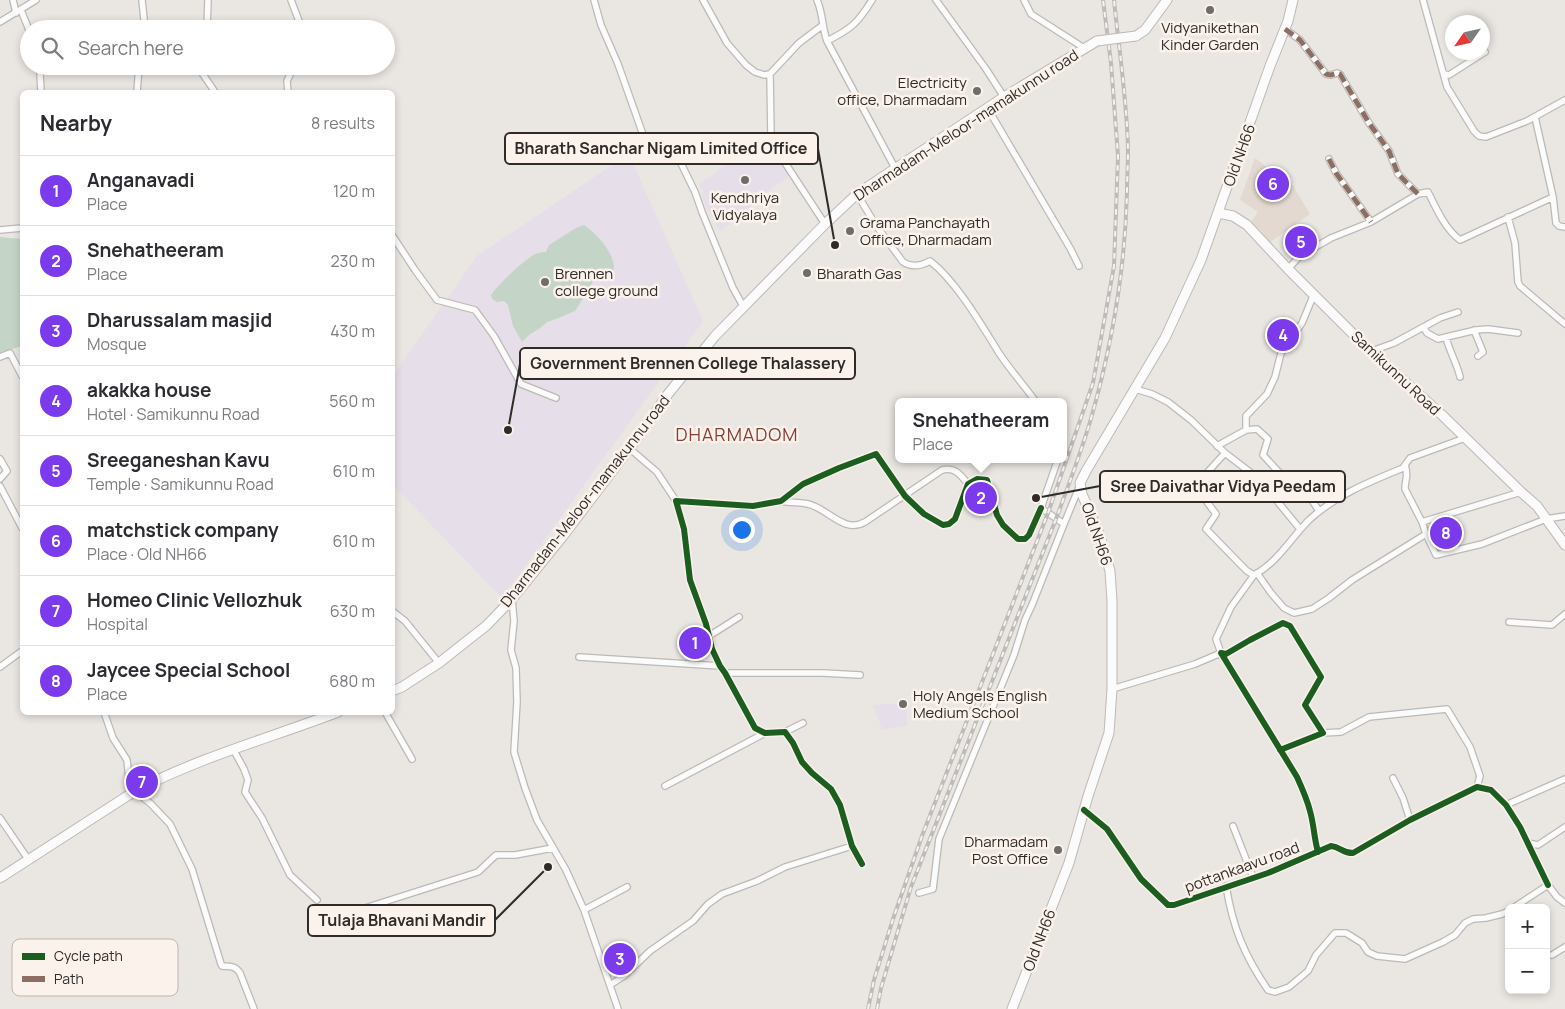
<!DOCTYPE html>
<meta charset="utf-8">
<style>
:root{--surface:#fff;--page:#f2f2f3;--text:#2b2b33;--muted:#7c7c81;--line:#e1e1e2;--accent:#7c3aed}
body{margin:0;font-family:Manrope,sans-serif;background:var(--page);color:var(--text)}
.controls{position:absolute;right:15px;bottom:15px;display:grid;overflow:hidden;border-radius:8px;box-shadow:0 2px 8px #0003}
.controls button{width:45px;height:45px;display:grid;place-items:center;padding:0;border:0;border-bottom:1px solid var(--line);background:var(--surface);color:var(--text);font:25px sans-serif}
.compass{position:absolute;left:1445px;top:15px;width:45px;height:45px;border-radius:50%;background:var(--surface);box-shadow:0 2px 8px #0003;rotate:236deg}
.you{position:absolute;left:741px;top:529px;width:18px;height:18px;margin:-12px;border:4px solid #fff;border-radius:50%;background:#1a73e8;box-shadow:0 0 0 8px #1a73e833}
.badge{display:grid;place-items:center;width:32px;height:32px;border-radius:50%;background:var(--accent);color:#fff;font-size:16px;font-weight:700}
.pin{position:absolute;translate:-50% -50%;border:2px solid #fff;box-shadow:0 1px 5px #0006}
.popup{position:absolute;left:895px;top:398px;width:172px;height:65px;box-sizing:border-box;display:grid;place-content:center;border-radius:8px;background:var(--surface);filter:drop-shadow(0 1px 4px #0005);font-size:16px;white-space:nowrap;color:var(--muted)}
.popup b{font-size:19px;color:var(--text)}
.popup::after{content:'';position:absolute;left:50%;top:100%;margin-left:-10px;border:10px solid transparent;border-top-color:var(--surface)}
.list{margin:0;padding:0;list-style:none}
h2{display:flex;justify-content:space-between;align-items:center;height:65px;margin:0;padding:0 20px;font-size:21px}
h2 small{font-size:16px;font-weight:400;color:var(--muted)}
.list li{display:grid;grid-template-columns:32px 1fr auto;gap:15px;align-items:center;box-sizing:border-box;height:70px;padding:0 20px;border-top:1px solid var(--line)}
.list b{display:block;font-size:19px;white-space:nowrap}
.list p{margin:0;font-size:16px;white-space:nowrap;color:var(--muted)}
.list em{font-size:16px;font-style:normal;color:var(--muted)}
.icon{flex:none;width:28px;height:28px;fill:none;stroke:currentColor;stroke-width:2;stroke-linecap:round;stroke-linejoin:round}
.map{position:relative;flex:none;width:1565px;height:1009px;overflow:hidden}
.search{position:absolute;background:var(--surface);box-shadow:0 2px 8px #0003;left:20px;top:20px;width:375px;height:55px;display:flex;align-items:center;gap:12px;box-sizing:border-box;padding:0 18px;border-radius:28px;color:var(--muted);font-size:19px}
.panel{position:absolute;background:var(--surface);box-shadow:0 2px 8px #0003;left:20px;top:90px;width:375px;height:625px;border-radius:8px}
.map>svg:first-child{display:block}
.built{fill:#e3d9d1}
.education{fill:#e6dee8}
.green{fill:#c4d5c8}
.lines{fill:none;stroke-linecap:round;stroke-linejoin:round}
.minor-casing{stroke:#bcb9b6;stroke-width:8}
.secondary-casing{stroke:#bcb9b6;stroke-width:11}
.primary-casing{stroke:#bcb9b6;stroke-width:11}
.minor{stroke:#fcfbfb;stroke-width:5.5}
.secondary{stroke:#fcfbfb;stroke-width:9}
.primary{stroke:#fcfbfb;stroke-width:9}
.rail-casing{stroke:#bcbcbb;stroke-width:4}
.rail{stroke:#fbf2eb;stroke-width:2;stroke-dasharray:5.5;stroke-linecap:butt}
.secondary-bridge-casing{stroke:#bcb9b6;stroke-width:11;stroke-linecap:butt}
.secondary-bridge{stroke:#fcfbfb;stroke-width:9}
.quiet{stroke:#8d6e63;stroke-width:5;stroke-dasharray:10 5;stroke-linecap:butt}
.cycleway-casing{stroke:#fbf2eb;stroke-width:9}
.cycleway{stroke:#1b5e20;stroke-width:6}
.poi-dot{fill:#706c6a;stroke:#fbf2eb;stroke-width:2}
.labels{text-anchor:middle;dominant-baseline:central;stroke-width:5;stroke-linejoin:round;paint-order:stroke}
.poi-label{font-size:15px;fill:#2f2b29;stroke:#fbf2eb;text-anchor:start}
.street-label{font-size:15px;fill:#2f2b29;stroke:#fbf2eb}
.quarter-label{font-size:18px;letter-spacing:1px;fill:#863f35;stroke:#fbf2eb}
.key{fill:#fbf2eb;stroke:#beb6b1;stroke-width:1}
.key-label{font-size:14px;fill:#2f2b29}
.leader{fill:none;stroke:#2f2b29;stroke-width:2}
.callout-dot{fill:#2f2b29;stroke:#fbf2eb;stroke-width:2}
.callout{fill:#fbf2eb;stroke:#2f2b29;stroke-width:2}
.callout-label{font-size:16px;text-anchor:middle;font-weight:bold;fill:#2f2b29}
</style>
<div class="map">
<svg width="1565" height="1009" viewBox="0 0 1565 1009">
<rect width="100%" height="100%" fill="#eae6e2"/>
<path class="built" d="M1255,158L1269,169L1273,170L1281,174L1293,186L1310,214L1269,243L1261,231L1251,222L1258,212L1240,200Z"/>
<path class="education" d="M767,137L774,151L791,175L763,195L751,205L748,211L721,231L717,226L706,206L702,195L703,191L699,184Z
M629,154L703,321L502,598L393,485V375L478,255Z
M907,703V726L882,729L873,705Z"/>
<path class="green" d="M584,225C598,234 621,260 612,277L602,274L595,277L589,289L575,311L556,319L547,322L539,329L530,334L522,342L513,326L508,305L504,301L497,302L492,299L491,295C496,286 529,255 538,253C541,252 543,252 546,252L549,245L576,228Z
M0,237L22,239V346L0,353Z"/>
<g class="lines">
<g class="minor-casing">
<path id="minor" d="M13,0L16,13
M142,0L145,29
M291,0L302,29
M594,0L601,25L618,64L647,146L650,150L668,144H671L673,147L695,192L702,212L733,288L743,306
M703,0L727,43L746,65L755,72L764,75L770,74
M817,0C823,13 822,28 827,41L895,168
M936,0L986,69L1004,97
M1024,0L1031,14L1084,48
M1423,0L1447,87L1474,131L1479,136L1486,137L1527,121L1565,100
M21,10L29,30
M0,22L36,0
M823,25L799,43L770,74L771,137L774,146L825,224
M207,29L208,0
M1285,29L1300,40L1326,74L1331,75L1337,73L1340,74L1369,123L1389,151L1398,174L1418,194
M827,41C851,29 858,23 872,0
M38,66L40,73L41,92
M203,66L202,73L215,92
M1444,74L1449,75L1485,52
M137,92L139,66
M288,92L287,81L294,66
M988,109L1070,248L1079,266
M1535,117L1553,197L1556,223L1559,226L1565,227
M1329,159L1336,173L1371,222
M857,194L875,224L903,262C912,268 921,266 930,261C956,281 981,324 999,353C1010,370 1024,385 1036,402
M1508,217L1515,243L1518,282L1520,286L1565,324
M0,230L22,228
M392,235L415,270L437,300L475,310L494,336L521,384L556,398
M1288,269L1300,256L1331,238L1371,222L1418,194L1428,192C1436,208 1445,229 1460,240L1553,197
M1314,294L1302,323L1281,353L1275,377L1267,394L1246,416V430L1257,429L1268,439L1263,455L1286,480L1302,485L1319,511
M1424,328L1427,333L1438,339L1476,330L1488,329L1518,333
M1474,330L1483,352L1478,356
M1446,337C1449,351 1457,363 1460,377
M1372,351L1394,343L1440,318L1458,312
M0,357L10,353L22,376
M1135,389L1152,394L1168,402L1191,420L1225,453L1259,479L1300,529
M1465,438L1410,458L1405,465C1409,477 1405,478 1405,489L1422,522L1426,534L1436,555L1482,544L1546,519L1565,516
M1217,446L1246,430
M629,448L657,472L676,501
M1225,453L1195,486L1216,514L1206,529L1242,566L1247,571L1254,575
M0,459L7,471L0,479
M1058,459L1041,508L1064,524L1080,485
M1262,483L1279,472
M0,486L22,528
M781,501C790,503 799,502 808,504C829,509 844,534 865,522L942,470C955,467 960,474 968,484
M1422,522L1521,492
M1257,573L1271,593L1284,608L1294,613L1312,609L1329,598L1352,580L1426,534
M512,599L514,621L511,650L516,668L517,702L514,752L525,788L537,820L566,870L584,910L618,1009
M392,611L405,621L439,663
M1509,622L1552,625L1565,614
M709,636L739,617
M579,657L720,666
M0,667L22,651
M725,673H823L860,675
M1112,689L1195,664L1221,653L1216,639L1231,607L1254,575C1277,563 1291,538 1309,520C1336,495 1369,482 1403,468L1405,465
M104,712L113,738L127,760L129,779L135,791L151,804L170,824L192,869L221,964L222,966C230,967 235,965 240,973L254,1009
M385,712L412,759
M785,732L803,723
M1323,733L1341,732L1369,717L1447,709L1470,747L1480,776L1477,787
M233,749L244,769L248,780L245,792L262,818L290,875L317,900
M1280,750L1323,733L1305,705L1321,677L1290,626L1283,623L1250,640L1226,654L1221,653L1297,777C1302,788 1307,799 1310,811C1314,825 1314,838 1318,852
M1393,778L1403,798L1410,820
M665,786L765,733
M1506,805L1565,779
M1084,810L1107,829L1141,879L1168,905H1174L1268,873L1331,846C1341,847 1342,853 1353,853L1410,820L1477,787L1491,790L1506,805L1520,827L1548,885
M0,818L28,859
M1233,826L1253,877
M1528,843L1538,845L1565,827
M862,864L852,846L840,805L831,789L812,773L802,762L793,743L785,732L765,733L755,728L725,673L720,666L712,649L706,624L690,580L684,529L676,501L753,506L781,501L803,484L839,468L876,454L905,496L924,514L943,525L949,524L955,519L968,484L977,479L987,480L997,515L1003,525L1018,539H1025L1029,535L1041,508
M1226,886C1233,928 1244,955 1268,990L1275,992L1289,987L1308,971L1316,955L1335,933H1346L1362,943L1368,952L1377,956L1405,959L1443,942L1455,935L1465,923L1473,919L1486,918L1502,914L1509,911
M919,893L933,889L939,839L1014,655L1025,620L1032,605L1064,524
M1513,908L1548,885L1557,897L1565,903
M584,910L627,887
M321,922L478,872L496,855H515L553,848
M1552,955L1565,947
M610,985L624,976L650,951L693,921L708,904L722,894L757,881L785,867L852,846"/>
</g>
<g class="secondary-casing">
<path id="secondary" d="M1136,36L1145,30L1167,0
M1218,213L1233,216L1247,225L1288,269L1363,344L1441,414L1521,492L1537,506L1565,545
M392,691L402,687L439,663L463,644L486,626L512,599L563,536L641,433L668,394L715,336L825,224L857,194L887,174L1004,97L1097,41
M0,878L135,791C200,757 270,738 338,712"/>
</g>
<g class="primary-casing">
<path id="primary" d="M1012,1009L1069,863L1088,796L1109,733L1112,689V601L1110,571L1100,536L1082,494L1080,483L1086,471L1165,338L1201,260L1270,66L1288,21L1293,0"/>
</g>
<use href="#minor" class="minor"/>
<use href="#secondary" class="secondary"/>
<use href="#primary" class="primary"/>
<g class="rail-casing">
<path id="rail" d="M868,1009L874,980L893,919L922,836L1048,513L1093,383L1114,266L1118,156L1111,63L1103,0
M877,1009L881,988L911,887L1056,519C1068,487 1080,455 1090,422C1112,346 1125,272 1127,192C1127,178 1128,164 1128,150C1127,100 1119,50 1114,0"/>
</g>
<use href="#rail" class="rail"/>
<g class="secondary-bridge-casing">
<path id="secondary-bridge" d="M1097,41L1136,36"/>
</g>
<use href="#secondary-bridge" class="secondary-bridge"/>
<path class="quiet" d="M1285,29L1300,40L1326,74L1331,75L1337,73L1340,74L1369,123L1389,151L1398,174L1418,194
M1329,159L1336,173L1371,222"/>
<g class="cycleway-casing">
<path id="cycleway" d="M1280,750L1323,733L1305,705L1321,677L1290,626L1283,623L1250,640L1226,654L1221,653L1297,777C1302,788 1307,799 1310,811C1314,825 1314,838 1318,852
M1084,810L1107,829L1141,879L1168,905H1174L1268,873L1331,846C1341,847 1342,853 1353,853L1410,820L1477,787L1491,790L1506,805L1520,827L1548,885
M862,864L852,846L840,805L831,789L812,773L802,762L793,743L785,732L765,733L755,728L725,673L720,666L712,649L706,624L690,580L684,529L676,501L753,506L781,501L803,484L839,468L876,454L905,496L924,514L943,525L949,524L955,519L968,484L977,479L987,480L997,515L1003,525L1018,539H1025L1029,535L1041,508"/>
</g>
<use href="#cycleway" class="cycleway"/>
</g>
<g class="poi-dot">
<circle cx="1210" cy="10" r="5"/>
<circle cx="977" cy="91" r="5"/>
<circle cx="745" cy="180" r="5"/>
<circle cx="850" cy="231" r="5"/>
<circle cx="807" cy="273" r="5"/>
<circle cx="545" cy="282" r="5"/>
<circle cx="903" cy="704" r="5"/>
<circle cx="1058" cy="850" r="5"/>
</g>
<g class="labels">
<g class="poi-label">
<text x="1210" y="27" text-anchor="middle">Vidyanikethan<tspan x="1210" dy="17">Kinder Garden</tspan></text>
<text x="967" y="82" text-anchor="end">Electricity<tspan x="967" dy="17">office, Dharmadam</tspan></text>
<text x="745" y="197" text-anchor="middle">Kendhriya<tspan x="745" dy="17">Vidyalaya</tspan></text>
<text x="860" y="222">Grama Panchayath<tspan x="860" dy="17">Office, Dharmadam</tspan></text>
<text x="555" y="273">Brennen<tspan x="555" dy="17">college ground</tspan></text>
<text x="817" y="273">Bharath Gas</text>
<text x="913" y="695">Holy Angels English<tspan x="913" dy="17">Medium School</tspan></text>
<text x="1048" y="841" text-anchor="end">Dharmadam<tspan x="1048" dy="17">Post Office</tspan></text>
</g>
<g class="street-label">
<text transform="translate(966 125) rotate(-33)">Dharmadam-Meloor-mamakunnu road</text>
<text transform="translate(1239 155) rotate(-70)">Old NH66</text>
<text transform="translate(1396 373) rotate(43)">Samikunnu Road</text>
<text transform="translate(585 501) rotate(-52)">Dharmadam-Meloor-mamakunnu road</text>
<text transform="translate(1097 534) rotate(71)">Old NH66</text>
<text transform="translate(1242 867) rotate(-20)">pottankaavu road</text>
<text transform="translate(1039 940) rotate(-69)">Old NH66</text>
</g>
<g class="quarter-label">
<text x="737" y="434">DHARMADOM</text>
</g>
</g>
<rect x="12" y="939" width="166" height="57" rx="8" class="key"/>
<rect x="22" y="953" width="23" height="7" fill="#1b5e20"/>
<rect x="22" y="976" width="23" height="6" fill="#8d6e63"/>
<g class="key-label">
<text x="54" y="961">Cycle path</text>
<text x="54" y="984">Path</text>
</g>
<path class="leader" d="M835 245L818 149M508 430L520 364M1036 498L1100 486M548 867L495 920"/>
<g class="callout-dot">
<circle cx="835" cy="245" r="5"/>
<circle cx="508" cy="430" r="5"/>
<circle cx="1036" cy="498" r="5"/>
<circle cx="548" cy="867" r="5"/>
</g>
<g class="callout">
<rect x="505" y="133" width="313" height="31" rx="5"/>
<rect x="520" y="348" width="335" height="31" rx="5"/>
<rect x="1100" y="471" width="245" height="31" rx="5"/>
<rect x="308" y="905" width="187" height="31" rx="5"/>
</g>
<g class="callout-label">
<text x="661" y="154">Bharath Sanchar Nigam Limited Office</text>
<text x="688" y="369">Government Brennen College Thalassery</text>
<text x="1223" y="492">Sree Daivathar Vidya Peedam</text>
<text x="402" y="926">Tulaja Bhavani Mandir</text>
</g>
</svg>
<div class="controls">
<button>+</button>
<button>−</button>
</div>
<svg class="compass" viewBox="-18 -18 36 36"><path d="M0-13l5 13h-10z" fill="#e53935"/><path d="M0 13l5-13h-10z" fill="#7c7c81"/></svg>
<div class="you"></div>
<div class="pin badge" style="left:695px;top:643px">1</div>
<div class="pin badge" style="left:981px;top:498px">2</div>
<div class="popup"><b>Snehatheeram</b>Place</div>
<div class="pin badge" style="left:620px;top:959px">3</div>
<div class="pin badge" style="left:1283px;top:335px">4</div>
<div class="pin badge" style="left:1301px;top:242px">5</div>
<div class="pin badge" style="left:1273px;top:184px">6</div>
<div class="pin badge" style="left:142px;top:782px">7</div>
<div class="pin badge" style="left:1446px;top:533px">8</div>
<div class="search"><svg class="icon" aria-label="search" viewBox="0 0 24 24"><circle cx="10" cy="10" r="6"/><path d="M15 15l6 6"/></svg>Search here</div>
<section class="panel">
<h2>Nearby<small>8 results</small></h2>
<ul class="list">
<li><span class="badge">1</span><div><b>Anganavadi</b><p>Place</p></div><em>120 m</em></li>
<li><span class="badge">2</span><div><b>Snehatheeram</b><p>Place</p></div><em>230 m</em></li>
<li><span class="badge">3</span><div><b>Dharussalam masjid</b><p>Mosque</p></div><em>430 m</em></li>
<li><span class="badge">4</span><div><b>akakka house</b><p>Hotel · Samikunnu Road</p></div><em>560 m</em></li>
<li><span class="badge">5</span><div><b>Sreeganeshan Kavu</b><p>Temple · Samikunnu Road</p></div><em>610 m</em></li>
<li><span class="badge">6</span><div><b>matchstick company</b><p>Place · Old NH66</p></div><em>610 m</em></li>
<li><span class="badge">7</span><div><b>Homeo Clinic Vellozhuk</b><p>Hospital</p></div><em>630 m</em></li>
<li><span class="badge">8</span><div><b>Jaycee Special School</b><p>Place</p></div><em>680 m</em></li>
</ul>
</section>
</div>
